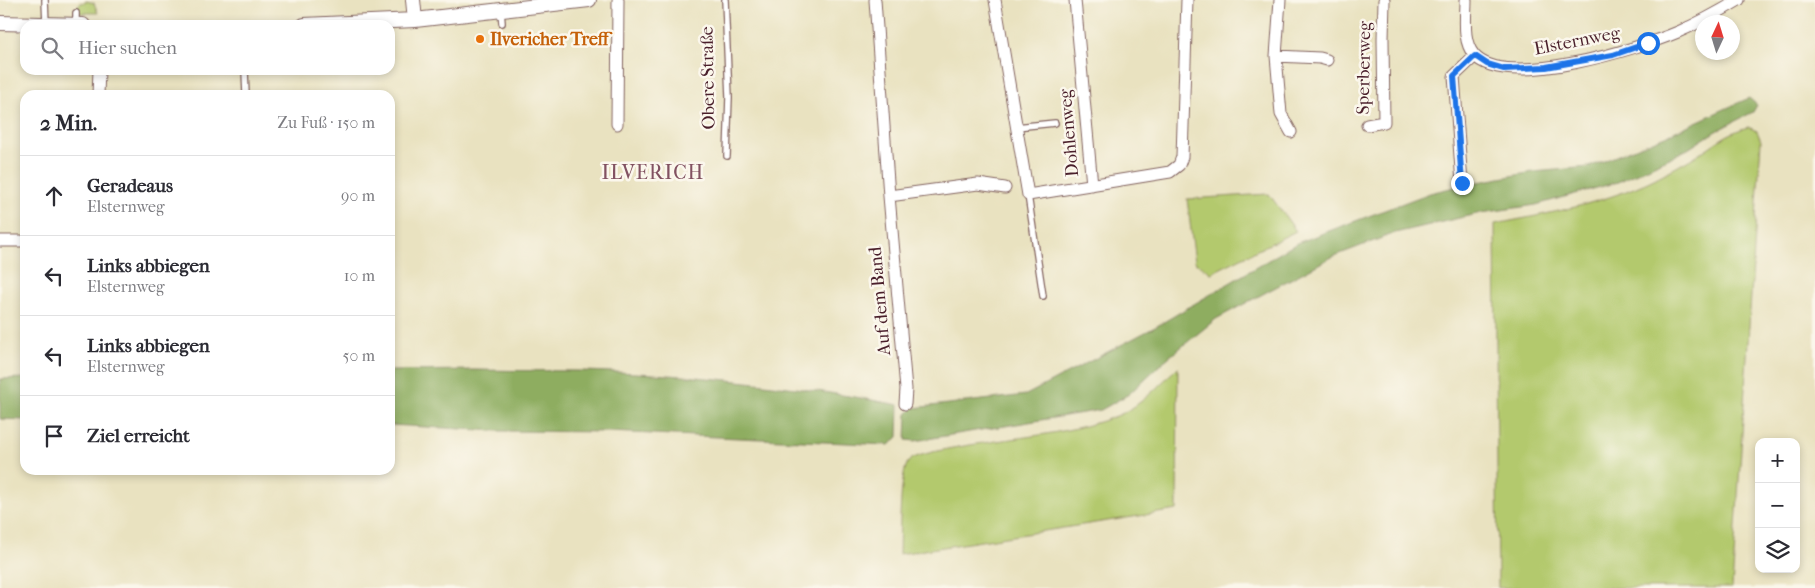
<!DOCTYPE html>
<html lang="de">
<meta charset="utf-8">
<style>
:root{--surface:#fff;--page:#f2f2f3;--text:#2b2b33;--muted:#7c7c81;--line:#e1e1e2}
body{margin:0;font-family:"IM FELL French Canon",serif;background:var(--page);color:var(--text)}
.controls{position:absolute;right:15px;bottom:15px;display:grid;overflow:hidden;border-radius:10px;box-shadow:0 2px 8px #0003}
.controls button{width:45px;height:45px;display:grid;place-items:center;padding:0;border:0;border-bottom:1px solid var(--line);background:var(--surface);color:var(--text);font:25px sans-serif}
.compass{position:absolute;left:1695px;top:15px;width:45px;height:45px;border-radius:50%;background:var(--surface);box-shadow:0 2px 8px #0003;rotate:4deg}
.stop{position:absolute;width:15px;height:15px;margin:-11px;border:4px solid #1a73e8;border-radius:50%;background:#fff}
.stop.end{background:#1a73e8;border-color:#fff;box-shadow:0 1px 5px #0008}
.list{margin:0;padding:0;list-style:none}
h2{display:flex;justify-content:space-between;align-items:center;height:65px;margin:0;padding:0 20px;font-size:21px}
h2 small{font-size:16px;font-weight:400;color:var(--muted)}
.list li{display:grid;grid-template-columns:32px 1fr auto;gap:15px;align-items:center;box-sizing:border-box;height:80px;padding:0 20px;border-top:1px solid var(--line)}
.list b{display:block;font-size:19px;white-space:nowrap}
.list p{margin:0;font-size:16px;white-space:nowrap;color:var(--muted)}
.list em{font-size:16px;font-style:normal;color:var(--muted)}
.icon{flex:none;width:28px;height:28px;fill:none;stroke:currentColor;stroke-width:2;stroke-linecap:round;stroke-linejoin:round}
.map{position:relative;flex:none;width:1815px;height:588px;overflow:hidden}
.search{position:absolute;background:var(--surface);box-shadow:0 2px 8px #0003;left:20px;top:20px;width:375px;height:55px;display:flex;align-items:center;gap:12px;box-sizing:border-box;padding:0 18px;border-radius:15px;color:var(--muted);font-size:19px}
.panel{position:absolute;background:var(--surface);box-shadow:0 2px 8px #0003;left:20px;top:90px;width:375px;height:385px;border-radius:15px}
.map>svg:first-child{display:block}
.green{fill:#b3c96d;stroke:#7e744c}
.forest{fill:#8ead60;stroke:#6c6646}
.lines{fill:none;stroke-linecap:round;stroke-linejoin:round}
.service-casing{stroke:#82635f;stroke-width:8}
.minor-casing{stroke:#82635f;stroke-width:13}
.tertiary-casing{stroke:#82635f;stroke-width:16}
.service{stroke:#fff;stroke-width:5.5}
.minor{stroke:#fff;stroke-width:11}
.tertiary{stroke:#fff;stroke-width:14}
.route{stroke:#1a73e8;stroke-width:6}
.food-dot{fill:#e8710a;stroke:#fbf7ec;stroke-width:2}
.labels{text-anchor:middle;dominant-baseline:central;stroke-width:5;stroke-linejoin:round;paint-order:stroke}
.food-label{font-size:18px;font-weight:bold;fill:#c56008;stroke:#fbf7ec;text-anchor:start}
.street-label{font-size:18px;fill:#4a1f2b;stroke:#fbf7ec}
.quarter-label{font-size:20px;letter-spacing:1px;fill:#825261;stroke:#fbf7ec}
</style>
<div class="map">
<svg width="1815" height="588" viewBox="0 0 1815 588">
<rect width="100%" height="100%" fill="#fbf7ec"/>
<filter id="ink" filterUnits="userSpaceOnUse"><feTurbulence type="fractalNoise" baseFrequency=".02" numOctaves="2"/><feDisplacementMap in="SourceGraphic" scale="10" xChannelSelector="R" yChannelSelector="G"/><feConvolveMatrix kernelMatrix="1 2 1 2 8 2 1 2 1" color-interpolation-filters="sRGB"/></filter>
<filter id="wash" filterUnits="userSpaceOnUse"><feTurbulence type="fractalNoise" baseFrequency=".0096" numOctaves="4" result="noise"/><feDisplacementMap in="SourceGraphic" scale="20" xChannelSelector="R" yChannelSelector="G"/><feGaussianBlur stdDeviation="1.12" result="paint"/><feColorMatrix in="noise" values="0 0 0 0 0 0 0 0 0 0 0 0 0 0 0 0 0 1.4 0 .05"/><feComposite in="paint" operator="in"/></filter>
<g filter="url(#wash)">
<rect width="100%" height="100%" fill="#e9e2c0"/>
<path class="green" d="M87,1L94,3L98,13H76L79,4Z
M1748,127L1757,131L1761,141L1732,588H1498L1495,224C1548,214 1605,203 1654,179C1667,172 1681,165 1694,157C1712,146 1728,132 1748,127Z
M1269,194L1296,231L1211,273L1195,262L1187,199Z
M1178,367L1177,510L899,554C900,537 899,471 909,461C920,449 1024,438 1046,434C1070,430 1097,424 1119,415C1142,405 1160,384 1178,367Z"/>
<path class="forest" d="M1749,98L1757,105L1753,112L1716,131L1688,149L1618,182L1536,205L1481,213L1395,233L1332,257L1216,319L1164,361L1129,394L1101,410L915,441L906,440L907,414L913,408L1026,395L1157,326L1297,243L1430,193L1467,184L1533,172L1589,167L1665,136Z
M475,370C522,371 569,370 616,372C711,376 806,387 899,405L898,437L889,445L609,432L497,431L390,425V371Z
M25,378V420L0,419V379Z"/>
</g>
<g filter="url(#ink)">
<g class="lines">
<g class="service-casing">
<path id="service" d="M45,0L46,24
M725,0L729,97L727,156
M501,11L502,23
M76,25V13
M245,70L246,95
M1016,127L1055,123
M1028,195L1043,296"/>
</g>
<g class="minor-casing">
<path id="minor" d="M875,0L889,196L906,389L905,404
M995,0L1028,195L1170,172L1179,165L1182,157L1187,0
M1075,0L1092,185
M1280,0L1276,56L1320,58L1327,60
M1466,0C1466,18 1462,41 1474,55C1505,91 1640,48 1678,32C1699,23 1719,12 1739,0
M1276,56L1281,114L1291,132
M98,95L99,70
M617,124L618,0
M1367,125L1384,122L1383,39L1384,0
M1462,183L1454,76L1475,56
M889,196L978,184L1005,188
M0,241H21"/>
</g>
<g class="tertiary-casing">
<path id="tertiary" d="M413,0L415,20
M0,23L83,25
M304,25L415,20L589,0"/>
</g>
<use href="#service" class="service"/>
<use href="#minor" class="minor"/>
<use href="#tertiary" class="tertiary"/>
</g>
</g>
<g class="lines" filter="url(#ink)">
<path class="route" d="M1462,183L1454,76L1475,56L1487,64L1504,69L1546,67L1613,55L1648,43"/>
</g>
<circle class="food-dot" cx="480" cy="39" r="5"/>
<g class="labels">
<g class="food-label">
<text x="490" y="39">Ilvericher Treff</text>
</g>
<g class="street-label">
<text transform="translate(1577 41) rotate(-11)">Elsternweg</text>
<text transform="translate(1364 68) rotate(-89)">Sperberweg</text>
<text transform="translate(708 78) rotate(-91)">Obere Straße</text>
<text transform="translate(1069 133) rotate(-95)">Dohlenweg</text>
<text transform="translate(880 301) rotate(-95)">Auf dem Band</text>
</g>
<g class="quarter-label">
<text x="653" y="172">ILVERICH</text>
</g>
</g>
</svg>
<div class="controls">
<button>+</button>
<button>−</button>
<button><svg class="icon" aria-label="layers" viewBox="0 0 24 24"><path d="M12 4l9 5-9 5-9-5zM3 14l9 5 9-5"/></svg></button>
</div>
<svg class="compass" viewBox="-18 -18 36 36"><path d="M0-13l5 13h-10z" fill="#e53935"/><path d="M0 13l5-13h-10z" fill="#7c7c81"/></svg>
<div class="stop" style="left:1648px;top:43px"></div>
<div class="stop end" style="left:1462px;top:183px"></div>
<div class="search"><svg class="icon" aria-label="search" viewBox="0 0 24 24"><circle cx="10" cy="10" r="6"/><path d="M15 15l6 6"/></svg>Hier suchen</div>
<section class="panel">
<h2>2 Min.<small>Zu Fuß · 150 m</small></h2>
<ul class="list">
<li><svg class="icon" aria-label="ahead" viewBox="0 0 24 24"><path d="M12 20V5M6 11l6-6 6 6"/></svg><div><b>Geradeaus</b><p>Elsternweg</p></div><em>90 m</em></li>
<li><svg class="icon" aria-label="left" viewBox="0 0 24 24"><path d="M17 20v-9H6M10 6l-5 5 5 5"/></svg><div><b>Links abbiegen</b><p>Elsternweg</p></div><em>10 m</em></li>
<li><svg class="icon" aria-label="left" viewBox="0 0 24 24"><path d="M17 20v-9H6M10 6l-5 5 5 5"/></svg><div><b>Links abbiegen</b><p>Elsternweg</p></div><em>50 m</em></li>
<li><svg class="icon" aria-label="arrive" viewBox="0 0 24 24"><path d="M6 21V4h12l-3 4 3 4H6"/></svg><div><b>Ziel erreicht</b></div></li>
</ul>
</section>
</div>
